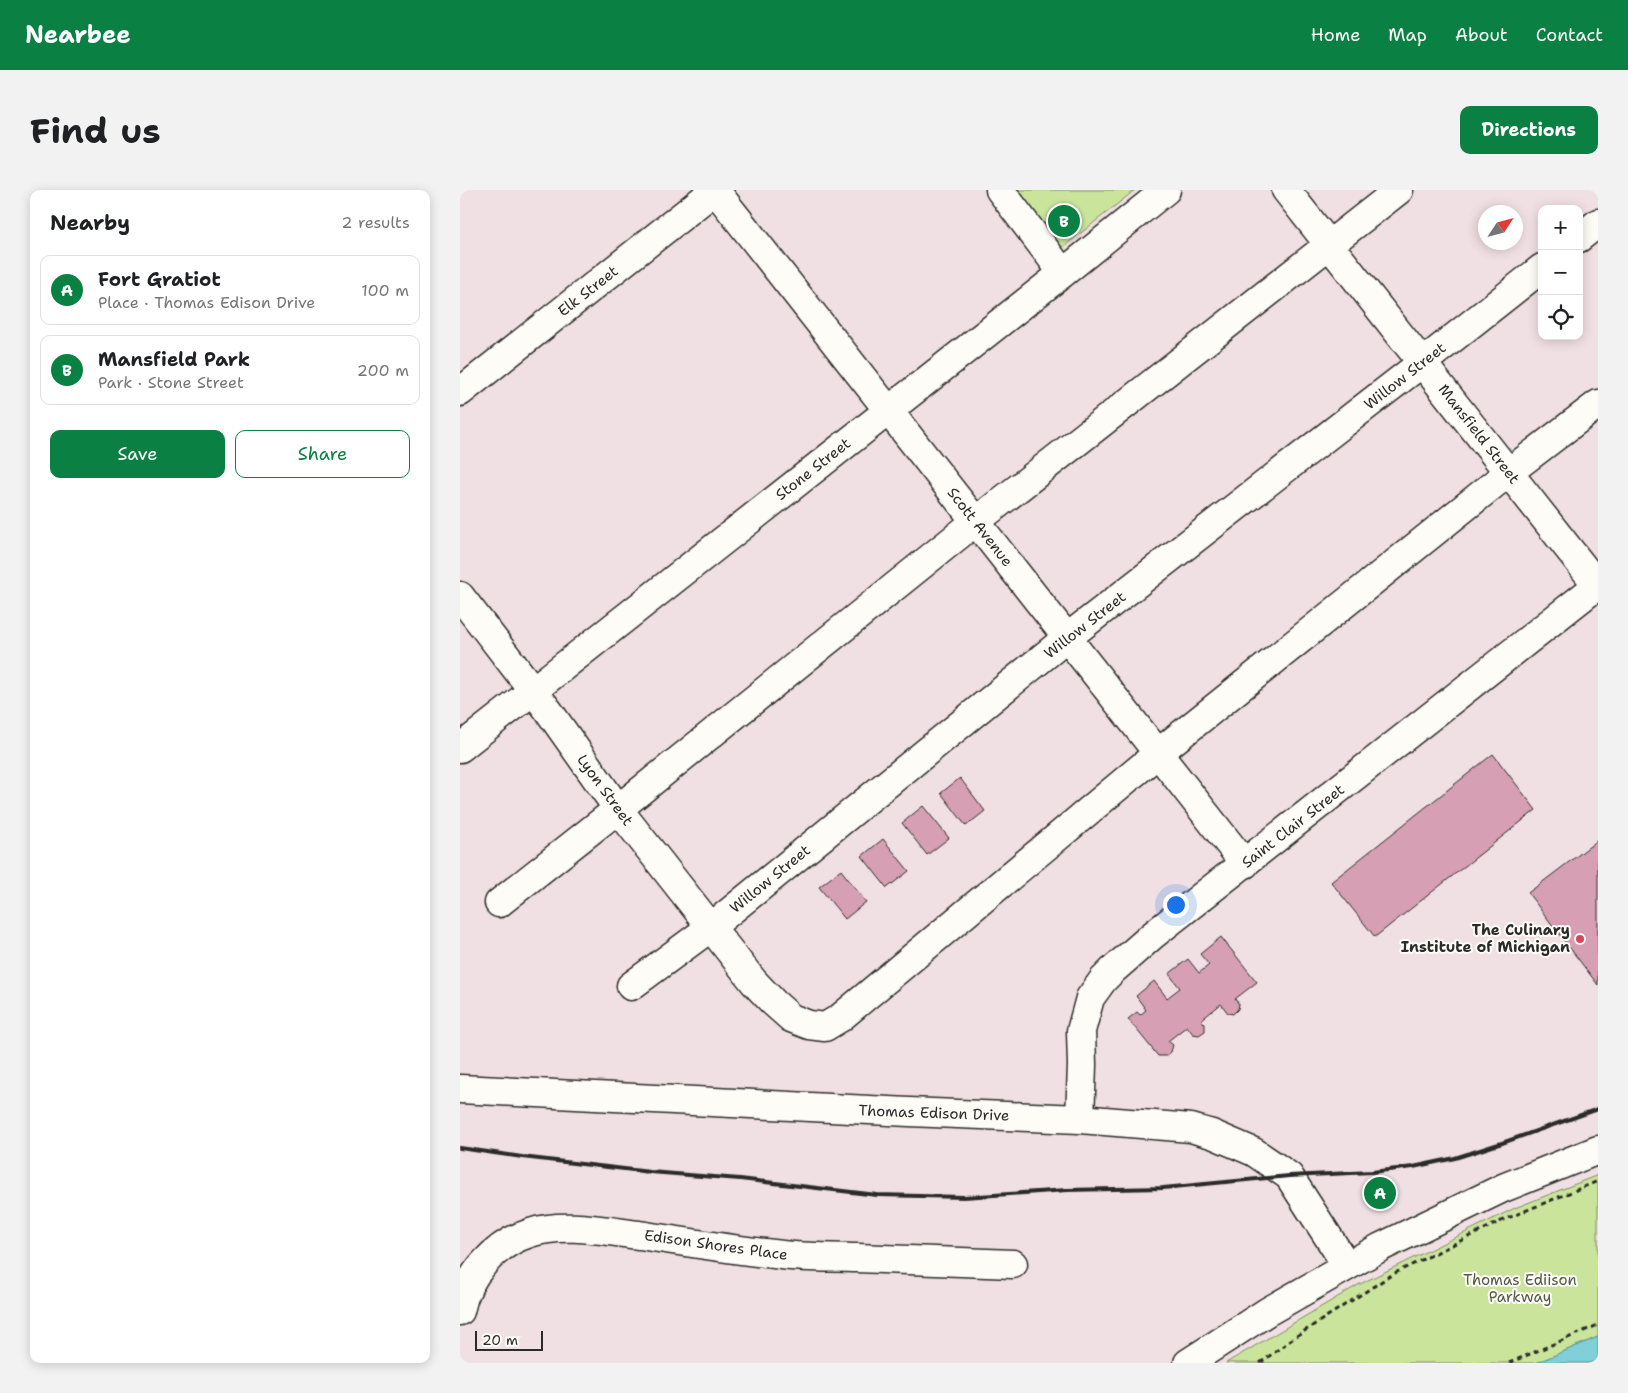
<!DOCTYPE html>
<meta charset="utf-8">
<style>
:root{--surface:#fff;--page:#f2f2f2;--text:#202124;--muted:#757577;--line:#e0e0e0;--accent:#0b8043}
body{margin:0;font-family:"Shantell Sans",sans-serif;background:var(--page);color:var(--text)}
.controls{position:absolute;right:15px;top:15px;display:grid;overflow:hidden;border-radius:10px;box-shadow:0 2px 12px #0003}
.controls button{width:45px;height:45px;display:grid;place-items:center;padding:0;border:0;border-bottom:1px solid var(--line);background:var(--surface);color:var(--text);font:25px sans-serif}
.compass{position:absolute;left:1018px;top:15px;width:45px;height:45px;border-radius:50%;background:var(--surface);box-shadow:0 2px 12px #0003;rotate:54deg}
.scale{position:absolute;left:15px;bottom:12px;width:68px;box-sizing:border-box;padding-left:5px;border:2px solid #2b2b2b;border-top:0;font-size:14px;line-height:18px;white-space:nowrap;color:#2b2b2b;-webkit-text-stroke:4px #fdfcf7;paint-order:stroke}
.you{position:absolute;left:715px;top:714px;width:18px;height:18px;margin:-12px;border:4px solid #fff;border-radius:50%;background:#1a73e8;box-shadow:0 0 0 8px #1a73e833}
.badge{display:grid;place-items:center;width:32px;height:32px;border-radius:50%;background:var(--accent);color:#fff;font-size:16px;font-weight:700}
.pin{position:absolute;translate:-50% -50%;border:2px solid #fff;box-shadow:0 1px 5px #0006}
.list{margin:0;padding:0;list-style:none}
h2{display:flex;justify-content:space-between;align-items:center;height:65px;margin:0;padding:0 20px;font-size:21px}
h2 small{font-size:16px;font-weight:400;color:var(--muted)}
.list li{display:grid;grid-template-columns:32px 1fr auto;gap:15px;align-items:center;box-sizing:border-box;height:70px;margin:0 10px 10px;padding:0 10px;border:1px solid var(--line);border-radius:10px}
.list b{display:block;font-size:19px;white-space:nowrap}
.list p{margin:0;font-size:16px;white-space:nowrap;color:var(--muted)}
.list em{font-size:16px;font-style:normal;color:var(--muted)}
.actions{display:flex;gap:10px;padding:15px 20px}
.actions a{flex:1;padding:11px 0;border:1px solid var(--accent);border-radius:10px;text-align:center;font-size:18px;color:var(--accent)}
.actions .main{background:var(--accent);color:#fff}
.icon{flex:none;width:28px;height:28px;fill:none;stroke:currentColor;stroke-width:2;stroke-linecap:round;stroke-linejoin:round}
.map{position:relative;flex:none;width:1138px;height:1173px;overflow:hidden;border-radius:10px}
header{display:flex;align-items:center;gap:30px;box-sizing:border-box;height:70px;padding:0 25px;background:var(--accent);color:#fff}
header strong{font-size:24px}
nav{display:flex;gap:28px;margin-inline-start:auto;font-size:18px}
.intro{display:flex;align-items:center;justify-content:space-between;box-sizing:border-box;height:120px;padding:0 30px}
h1{margin:0;font-size:35px}
.button{padding:12px 22px;border-radius:10px;background:var(--accent);color:#fff;font-size:18px;font-weight:700}
main{display:flex;gap:30px;padding:0 30px}
aside{flex:1;background:var(--surface);border-radius:10px;box-shadow:0 2px 12px #0003}
.map>svg:first-child{display:block}
.green{fill:#cae59b;stroke:#7a8863}
.water{fill:#7fd0d8;stroke:#5d8e93}
.building{fill:#d69fb3;stroke:#2b2b2b}
.lines{fill:none;stroke-linecap:round;stroke-linejoin:round}
.minor-casing{stroke:#2b2b2b;stroke-width:31}
.path{stroke:#2b2b2b;stroke-width:3;stroke-dasharray:5 4;stroke-linecap:butt}
.minor{stroke:#fdfcf7;stroke-width:28}
.rail{stroke:#2b2b2b;stroke-width:4}
.poi-dot{fill:#d1495b;stroke:#fdfcf7;stroke-width:2}
.labels{text-anchor:middle;dominant-baseline:central;stroke-width:4;stroke-linejoin:round;paint-order:stroke}
.street-label{font-size:15px;fill:#2b2b2b;stroke:#fdfcf7}
.poi-label{font-size:15px;font-weight:bold;fill:#2b2b2b;stroke:#fdfcf7;text-anchor:end}
.park-label{font-size:15px;fill:#535a47;stroke:#fdfcf7}
</style>
<header>
<strong>Nearbee</strong>
<nav><a>Home</a><a>Map</a><a>About</a><a>Contact</a></nav>
</header>
<div class="intro"><h1>Find us</h1><a class="button">Directions</a></div>
<main>
<aside>
<h2>Nearby<small>2 results</small></h2>
<ul class="list">
<li><span class="badge">A</span><div><b>Fort Gratiot</b><p>Place · Thomas Edison Drive</p></div><em>100 m</em></li>
<li><span class="badge">B</span><div><b>Mansfield Park</b><p>Park · Stone Street</p></div><em>200 m</em></li>
</ul>
<div class="actions"><a class="main">Save</a><a>Share</a></div>
</aside>
<div class="map">
<svg width="1138" height="1173" viewBox="0 0 1138 1173">
<rect width="100%" height="100%" fill="#f1e0e3"/>
<filter id="ink" filterUnits="userSpaceOnUse"><feTurbulence type="fractalNoise" baseFrequency=".02" numOctaves="2"/><feDisplacementMap in="SourceGraphic" scale="10" xChannelSelector="R" yChannelSelector="G"/><feConvolveMatrix kernelMatrix="1 2 1 2 8 2 1 2 1" color-interpolation-filters="sRGB"/></filter>
<g filter="url(#ink)">
<path class="green" d="M547,0H675L597,62Z
M1138,985V1147L1076,1173H766L898,1095L1055,1018Z"/>
<path class="water" d="M1138,1147V1173H1076Z"/>
<path class="building" d="M1033,564L1076,620L915,747L871,692Z
M500,588L525,621L506,636L481,603Z
M463,616L489,648L467,665L442,633Z
M423,649L449,681L427,698L402,666Z
M1138,650V795L1068,703Z
M381,680L406,712L385,729L359,697Z
M761,747L797,792L775,809L779,814L778,819L773,824L768,823L761,814L741,830L745,834V841L739,845L733,844L727,836L708,851L713,855L711,862L706,866H698L668,829L677,822L680,825L686,820L676,806L694,791L707,808L720,798L709,784L728,769L739,783L749,775L740,764Z"/>
<g class="lines">
<g class="minor-casing">
<path id="minor" d="M255,0L785,674
M540,0L603,83
M826,0L1138,396
M1119,48L1138,33
M0,202L255,0
M0,406L88,520L158,619L294,792L313,812L331,828L349,835L365,837L380,828L697,564L1049,282L1138,214
M0,558L603,83L706,0
M39,713L158,619L515,332L939,0
M171,796L251,737L608,447L963,172L1082,78
M0,899L449,922L620,929L731,938L752,944L794,962L829,986L887,1076
M620,929L622,875L621,841L630,808L643,790L653,780L693,745L1138,395
M0,1121C7,1085 35,1054 70,1043C103,1032 145,1041 179,1045C226,1052 274,1060 322,1065C347,1068 372,1067 397,1068C449,1070 501,1072 553,1074
M728,1173L807,1122L921,1057L1043,998L1138,960"/>
</g>
<path class="path" d="M800,1173L835,1147L933,1084L1043,1030L1138,991
M1049,1173L1138,1135"/>
<use href="#minor" class="minor"/>
<path class="rail" d="M0,958L62,967L190,982L280,989L417,1005L504,1007L607,1000L703,998L829,986L912,982L953,977L995,968L1042,953L1138,919"/>
</g>
</g>
<circle class="poi-dot" cx="1120" cy="749" r="5"/>
<g class="labels">
<g class="street-label">
<text transform="translate(128 101) rotate(-38)">Elk Street</text>
<text transform="translate(945 186) rotate(-38)">Willow Street</text>
<text transform="translate(1019 244) rotate(52)">Mansfield Street</text>
<text transform="translate(353 279) rotate(-38)">Stone Street</text>
<text transform="translate(520 337) rotate(52)">Scott Avenue</text>
<text transform="translate(625 435) rotate(-38)">Willow Street</text>
<text transform="translate(145 600) rotate(54)">Lyon Street</text>
<text transform="translate(833 636) rotate(-38)">Saint Clair Street</text>
<text transform="translate(310 689) rotate(-39)">Willow Street</text>
<text transform="translate(474 923) rotate(2)">Thomas Edison Drive</text>
<text transform="translate(256 1055) rotate(8)">Edison Shores Place</text>
</g>
<g class="poi-label">
<text x="1110" y="740">The Culinary<tspan x="1110" dy="17">Institute of Michigan</tspan></text>
</g>
<g class="park-label">
<text x="1060" y="1090">Thomas Ediison<tspan x="1060" dy="17">Parkway</tspan></text>
</g>
</g>
</svg>
<div class="controls">
<button>+</button>
<button>−</button>
<button><svg class="icon" aria-label="locate" viewBox="0 0 24 24"><circle cx="12" cy="12" r="6"/><path d="M12 2v4M12 18v4M2 12h4M18 12h4"/></svg></button>
</div>
<svg class="compass" viewBox="-18 -18 36 36"><path d="M0-13l5 13h-10z" fill="#e53935"/><path d="M0 13l5-13h-10z" fill="#757577"/></svg>
<div class="scale">20 m</div>
<div class="you"></div>
<div class="pin badge" style="left:920px;top:1003px">A</div>
<div class="pin badge" style="left:604px;top:31px">B</div>
</div>
</main>
